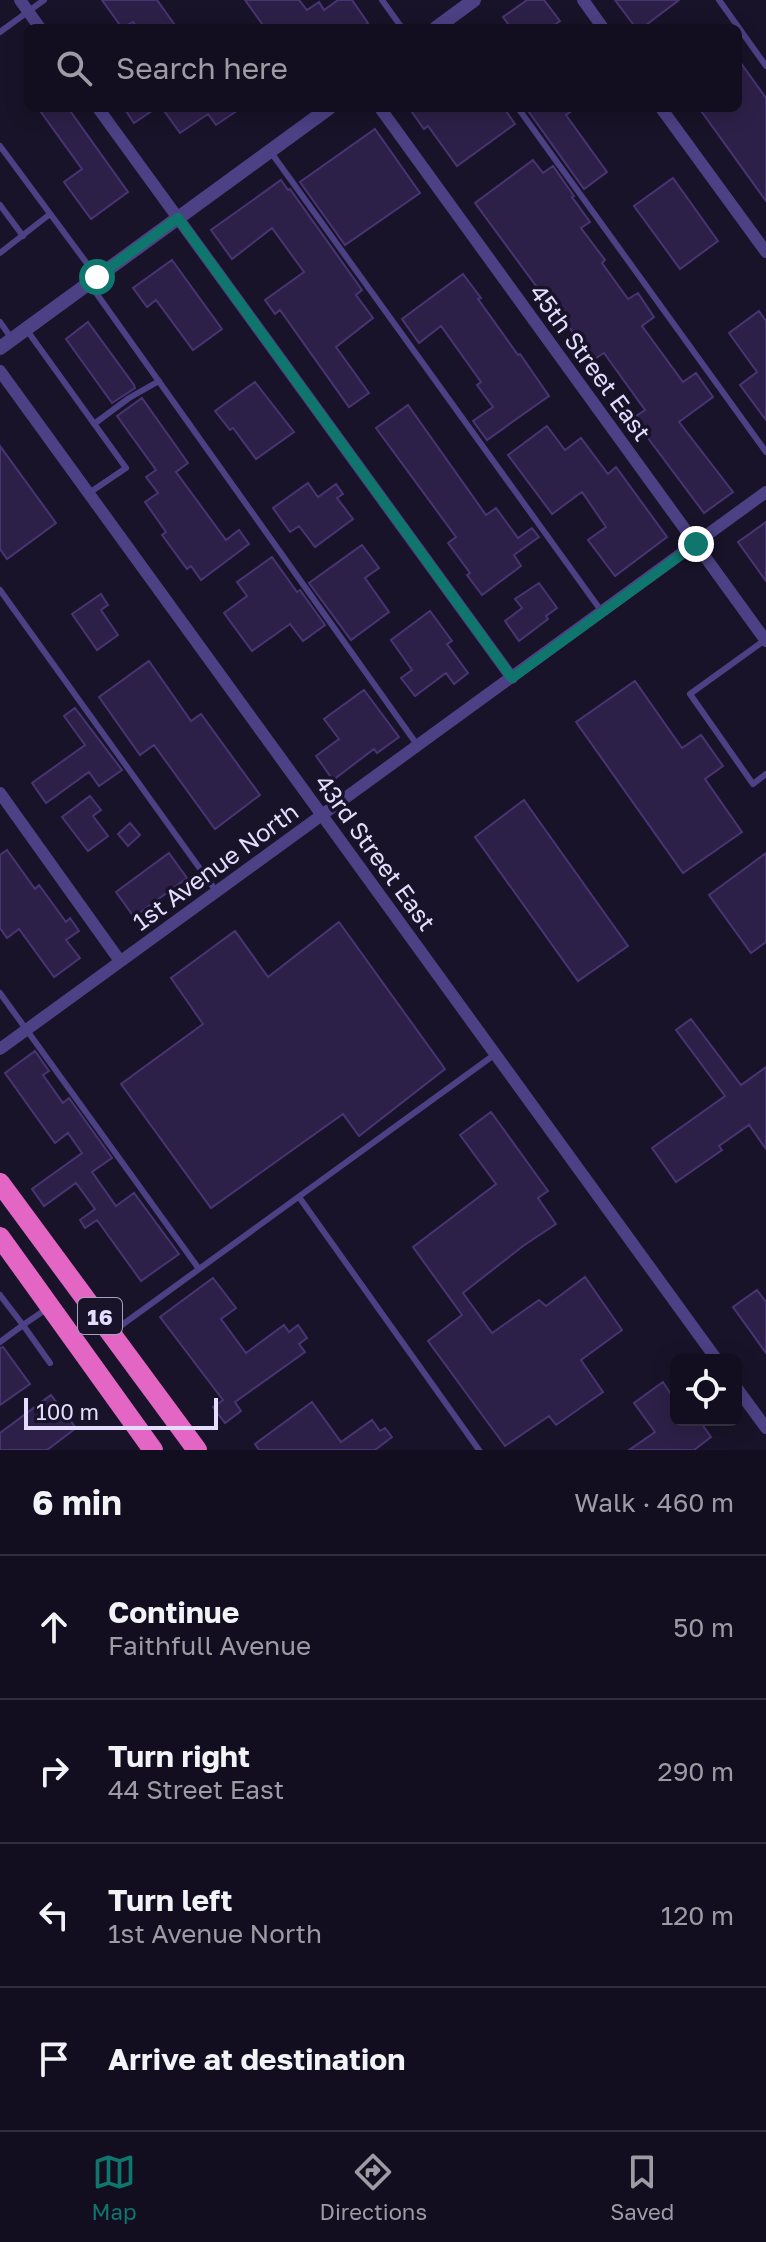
<!DOCTYPE html>
<meta charset="utf-8">
<style>
:root{--surface:#130e1f;--page:#1c1728;--text:#f1f3f6;--muted:#9d9ca4;--line:#322e3d;--accent:#0f766e}
body{margin:0;font-family:"Golos Text",sans-serif;background:var(--page);color:var(--text)}
.controls{position:absolute;right:24px;bottom:24px;display:grid;overflow:hidden;border-radius:12px;box-shadow:0 4px 20px #0003}
.controls button{width:72px;height:72px;display:grid;place-items:center;padding:0;border:0;border-bottom:2px solid var(--line);background:var(--surface);color:var(--text);font:40px sans-serif}
.scale{position:absolute;left:24px;bottom:20px;width:194px;box-sizing:border-box;padding-left:8px;border:4px solid #e5ddfd;border-top:0;font-size:22px;line-height:28px;white-space:nowrap;color:#e5ddfd;-webkit-text-stroke:6px #191329;paint-order:stroke}
.stop{position:absolute;width:24px;height:24px;margin:-18px;border:6px solid #0f766e;border-radius:50%;background:#fff}
.stop.end{background:#0f766e;border-color:#fff;box-shadow:0 2px 8px #0008}
.list{margin:0;padding:0;list-style:none}
h2{display:flex;justify-content:space-between;align-items:center;height:104px;margin:0;padding:0 32px;font-size:34px}
h2 small{font-size:26px;font-weight:400;color:var(--muted)}
.list li{display:grid;grid-template-columns:52px 1fr auto;gap:24px;align-items:center;box-sizing:border-box;height:144px;padding:0 32px;border-top:2px solid var(--line)}
.list b{display:block;font-size:30px;white-space:nowrap}
.list p{margin:0;font-size:26px;white-space:nowrap;color:var(--muted)}
.list em{font-size:26px;font-style:normal;color:var(--muted)}
.icon{flex:none;width:44px;height:44px;fill:none;stroke:currentColor;stroke-width:2;stroke-linecap:round;stroke-linejoin:round}
.map{position:relative;flex:none;width:766px;height:1450px;overflow:hidden}
.search{position:absolute;background:var(--surface);box-shadow:0 4px 20px #0003;left:24px;right:24px;top:24px;height:88px;display:flex;align-items:center;gap:20px;box-sizing:border-box;padding:0 28px;border-radius:12px;color:var(--muted);font-size:30px}
.sheet{height:680px;background:var(--surface)}
nav{display:flex;justify-content:space-around;align-items:center;box-sizing:border-box;height:112px;border-top:2px solid var(--line);background:var(--surface);font-size:22px;color:var(--muted)}
nav a{display:grid;justify-items:center;gap:4px}
nav .on{color:var(--accent)}
.map>svg:first-child{display:block}
.building{fill:#2d2048;stroke:#483473;stroke-width:2}
.lines{fill:none;stroke-linecap:round;stroke-linejoin:round}
.service{stroke:#4c4184;stroke-width:6}
.minor{stroke:#4c4184;stroke-width:12}
.tertiary{stroke:#4c4184;stroke-width:14}
.trunk{stroke:#e466c4;stroke-width:20}
.route{stroke:#0f766e;stroke-width:10}
.labels{text-anchor:middle;dominant-baseline:central;stroke-width:7;stroke-linejoin:round;paint-order:stroke}
.shield{fill:#191329;stroke:#a8a0bd;stroke-width:2}
.shield-label{font-size:22px;font-weight:bold;fill:#e5ddfd}
.street-label{font-size:24px;fill:#e5ddfd;stroke:#191329}
</style>
<div class="map">
<svg width="766" height="1450" viewBox="0 0 766 1450">
<rect width="100%" height="100%" fill="#191329"/>
<path class="building" d="M102,0H157L177,28H138L133,22L122,28Z
M245,0H299L307,10L319,2L324,10L338,0H352L368,23L361,28H265Z
M527,0H544L560,21L550,28H511L503,17Z
M615,0H679L642,28H636Z
M738,59L766,98V201L699,108H738Z
M38,108H68L128,192L91,219L64,182L82,169Z
M124,108H156L134,123Z
M162,108H241L216,125L208,114L180,133Z
M409,108H504L515,124L457,166L428,126L424,129Z
M526,108H576L566,115L607,172L584,189Z
M375,129L420,193L345,245L300,182Z
M533,160L543,173L553,166L574,196L572,197L590,222L581,228L605,260L602,263L628,299L638,293L654,317L642,326L683,382L696,373L713,397L679,422L733,492L704,513L633,418L645,410L604,353L593,360L569,327L567,328L475,203Z
M673,178L718,241L680,269L634,206Z
M281,180L288,190L290,189L362,290L356,295L373,318L336,347L369,393L349,407L280,310L275,314L265,300L304,272L272,228L232,259L211,230Z
M172,260L222,329L193,350L156,300L147,307L133,288Z
M463,274L481,298L478,299L518,355L520,354L549,396L487,440L473,421L493,407L477,385L481,382L441,326L419,343L402,319Z
M759,311L766,321V420L740,385L757,372L729,333Z
M88,322L134,385L135,388L112,403L66,339Z
M255,382L294,432L256,459L233,428L230,430L215,411Z
M142,398L188,463L176,472L226,540L239,530L249,544L201,580L191,566L187,569L162,535L166,532L145,502L158,493L146,477L156,470L117,416Z
M408,405L486,515L496,508L518,538L532,528L539,537L514,555L521,566L482,595L467,575L470,573L448,543L456,537L376,428Z
M547,426L565,450L581,438L608,474L616,467L667,537L615,576L588,540L606,527L582,492L552,514L508,455Z
M0,446L56,523L7,559L0,549Z
M308,483L318,497L336,484L343,494L337,498L353,519L315,547L299,526L290,532L273,508Z
M766,522V581L738,542Z
M362,545L379,568L365,578L389,612L351,640L309,583Z
M272,557L297,592L300,590L325,625L303,641L290,624L252,651L224,613L247,596L237,582Z
M539,583L557,608L546,616L548,619L519,641L505,621L522,608L515,599Z
M101,594L108,605L101,610L118,635L97,650L72,614Z
M430,611L452,641L447,644L468,673L454,684L446,673L415,696L401,678L412,670L391,640Z
M149,661L191,721L201,714L260,795L215,829L154,745L140,755L99,697Z
M635,681L682,748L701,735L723,766L705,779L742,832L683,873L576,722Z
M364,690L399,737L377,753L374,749L333,780L316,756L339,739L324,719Z
M75,708L122,770L99,786L89,772L46,803L32,783L85,745L64,716Z
M90,796L101,810L93,816L108,836L88,851L62,817Z
M524,800L628,946L578,981L475,837Z
M130,823L140,835L128,846L118,834Z
M7,850L35,889L39,885L66,922L70,918L79,931L66,940L80,958L54,977L19,929L7,938L0,928V855Z
M169,853L187,878L134,917L116,892Z
M766,853V942L751,953L709,895Z
M339,922L445,1069L359,1136L343,1114L211,1208L121,1084L203,1024L171,978L235,931L268,977Z
M691,1019L741,1085L766,1067V1149L749,1125L719,1146L722,1150L676,1182L652,1148L725,1096L676,1030Z
M35,1051L49,1071L43,1075L63,1103L69,1098L112,1158L92,1172L116,1206L134,1193L179,1254L141,1281L97,1220L85,1228L80,1220L95,1209L76,1183L44,1206L32,1189L82,1153L68,1133L55,1143L5,1073Z
M491,1112L548,1191L538,1198L556,1224L523,1246L463,1293L492,1333L539,1300L546,1306L585,1277L622,1330L581,1360L603,1392L556,1425L549,1416L505,1446L428,1341L462,1315L413,1247L496,1184L460,1135Z
M213,1278L236,1308L221,1319L246,1353L284,1325L289,1332L298,1325L307,1338L299,1344L305,1352L235,1402L241,1411L225,1423L213,1407L223,1400L160,1317Z
M757,1290L766,1302V1353L733,1307Z
M3,1347L30,1384L0,1405V1348Z
M663,1382L676,1402V1420H699L711,1437L694,1450H629L655,1432L634,1403Z
M51,1395L76,1428L47,1450H0V1433Z
M312,1402L341,1442L372,1420L380,1431L385,1428L392,1437L375,1450H259L255,1444Z"/>
<g class="lines">
<path class="service" d="M382,0L402,28
M719,0L766,66
M0,32L44,0
M518,108L766,452
M0,146L97,277
M270,151L602,612
M0,205L23,236
M0,253L50,214
M89,283L418,746
M0,322L12,339
M26,329L126,468L89,493
M94,424L129,398L159,381
M0,590L216,891
M765,640L690,694L753,784L766,774
M0,993L199,1269
M299,1197L479,1450
M0,1295L23,1325L48,1308
M115,1330L494,1055
M0,1342L23,1325L50,1363"/>
<path class="minor" d="M20,0L40,28
M583,0L603,28
M98,108L512,678
M380,108L766,641
M661,108L766,252
M0,371L717,1360
M0,793L120,961
M0,1049L766,492
M736,1387L766,1428"/>
<path class="tertiary" d="M436,28L474,0
M0,348L329,108"/>
<path class="trunk" d="M0,1183L197,1450
M0,1237L153,1450"/>
</g>
<g class="lines">
<path class="route" d="M97,277L178,218L512,678L696,544"/>
</g>
<g class="labels">
<rect class="shield" x="78" y="1298" width="44" height="36" rx="6"/>
<g class="shield-label">
<text x="100" y="1316">16</text>
</g>
<g class="street-label">
<text transform="translate(591 362) rotate(54)">45th Street East</text>
<text transform="translate(376 852) rotate(54)">43rd Street East</text>
<text transform="translate(215 866) rotate(-36)">1st Avenue North</text>
</g>
</g>
</svg>
<div class="controls">
<button><svg class="icon" aria-label="locate" viewBox="0 0 24 24"><circle cx="12" cy="12" r="6"/><path d="M12 2v4M12 18v4M2 12h4M18 12h4"/></svg></button>
</div>
<div class="scale">100 m</div>
<div class="stop" style="left:97px;top:277px"></div>
<div class="stop end" style="left:696px;top:544px"></div>
<div class="search"><svg class="icon" aria-label="search" viewBox="0 0 24 24"><circle cx="10" cy="10" r="6"/><path d="M15 15l6 6"/></svg>Search here</div>
</div>
<section class="sheet">
<h2>6 min<small>Walk · 460 m</small></h2>
<ul class="list">
<li><svg class="icon" aria-label="ahead" viewBox="0 0 24 24"><path d="M12 20V5M6 11l6-6 6 6"/></svg><div><b>Continue</b><p>Faithfull Avenue</p></div><em>50 m</em></li>
<li><svg class="icon" aria-label="right" viewBox="0 0 24 24"><path d="M7 20v-9h11M14 6l5 5-5 5"/></svg><div><b>Turn right</b><p>44 Street East</p></div><em>290 m</em></li>
<li><svg class="icon" aria-label="left" viewBox="0 0 24 24"><path d="M17 20v-9H6M10 6l-5 5 5 5"/></svg><div><b>Turn left</b><p>1st Avenue North</p></div><em>120 m</em></li>
<li><svg class="icon" aria-label="arrive" viewBox="0 0 24 24"><path d="M6 21V4h12l-3 4 3 4H6"/></svg><div><b>Arrive at destination</b></div></li>
</ul>
</section>
<nav>
<a class="on"><svg class="icon" aria-label="map" viewBox="0 0 24 24"><path d="M3 6l6-2 6 2 6-2v14l-6 2-6-2-6 2zM9 4v14M15 6v14"/></svg>Map</a>
<a><svg class="icon" aria-label="directions" viewBox="0 0 24 24"><path d="M12 3l9 9-9 9-9-9zM9 14v-3h6M13 9l2 2-2 2"/></svg>Directions</a>
<a><svg class="icon" aria-label="saved" viewBox="0 0 24 24"><path d="M7 4h10v16l-5-4-5 4z"/></svg>Saved</a>
</nav>
